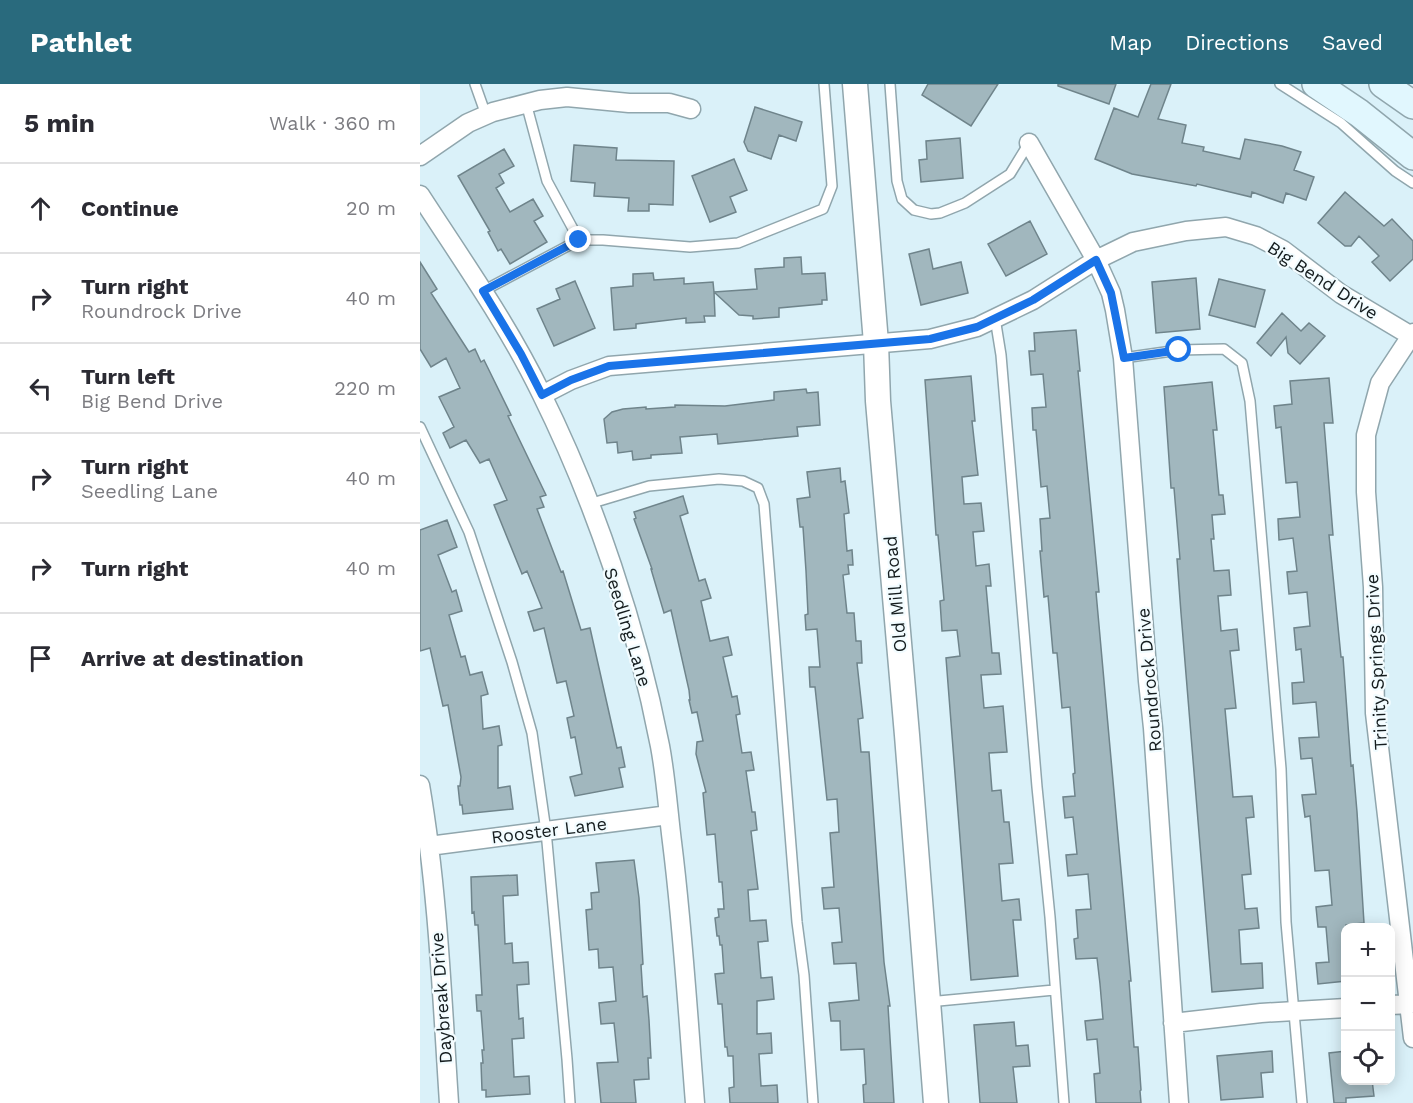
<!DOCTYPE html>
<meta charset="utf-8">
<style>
:root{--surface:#fff;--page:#f2f2f3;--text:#2b2b33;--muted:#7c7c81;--line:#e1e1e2;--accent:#296a7d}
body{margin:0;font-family:"Work Sans",sans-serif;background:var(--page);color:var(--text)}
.controls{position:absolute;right:18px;bottom:18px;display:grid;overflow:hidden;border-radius:12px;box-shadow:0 3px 15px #0003}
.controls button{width:54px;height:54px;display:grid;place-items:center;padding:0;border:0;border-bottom:2px solid var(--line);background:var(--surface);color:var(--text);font:30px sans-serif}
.stop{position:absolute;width:18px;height:18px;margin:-14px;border:4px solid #1a73e8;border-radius:50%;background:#fff}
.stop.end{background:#1a73e8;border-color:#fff;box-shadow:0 2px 6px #0008}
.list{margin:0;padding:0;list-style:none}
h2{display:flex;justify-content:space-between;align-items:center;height:78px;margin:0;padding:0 24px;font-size:26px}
h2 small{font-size:20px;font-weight:400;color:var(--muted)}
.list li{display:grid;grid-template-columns:39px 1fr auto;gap:18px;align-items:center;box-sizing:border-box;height:90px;padding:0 24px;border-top:2px solid var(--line)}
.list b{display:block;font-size:22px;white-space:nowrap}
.list p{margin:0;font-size:20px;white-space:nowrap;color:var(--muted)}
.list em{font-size:20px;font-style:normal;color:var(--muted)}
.icon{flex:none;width:33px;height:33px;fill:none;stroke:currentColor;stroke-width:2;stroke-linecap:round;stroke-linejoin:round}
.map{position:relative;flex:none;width:993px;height:1019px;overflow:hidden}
header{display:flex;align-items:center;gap:36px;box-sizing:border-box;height:84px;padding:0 30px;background:var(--accent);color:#fff}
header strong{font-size:28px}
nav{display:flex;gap:33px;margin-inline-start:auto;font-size:21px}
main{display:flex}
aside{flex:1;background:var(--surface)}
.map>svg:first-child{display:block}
.building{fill:#a1b7be;stroke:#6f848b;stroke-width:1.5}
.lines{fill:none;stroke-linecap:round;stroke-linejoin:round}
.service-casing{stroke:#90a6ad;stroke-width:12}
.minor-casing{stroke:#90a6ad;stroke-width:21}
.tertiary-casing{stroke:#90a6ad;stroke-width:27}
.secondary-casing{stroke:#90a6ad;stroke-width:30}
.service{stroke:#fff;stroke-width:9}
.minor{stroke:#fff;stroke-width:18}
.tertiary{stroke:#fff;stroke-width:24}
.secondary{stroke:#e1f7fe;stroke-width:27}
.route{stroke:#1a73e8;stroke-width:8}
.labels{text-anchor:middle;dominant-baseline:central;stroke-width:4.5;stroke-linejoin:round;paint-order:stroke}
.street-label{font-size:18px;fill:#141c1e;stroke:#f2fcff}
</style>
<header>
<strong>Pathlet</strong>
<nav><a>Map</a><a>Directions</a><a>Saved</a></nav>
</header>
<main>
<aside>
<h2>5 min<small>Walk · 360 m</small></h2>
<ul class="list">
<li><svg class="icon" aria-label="ahead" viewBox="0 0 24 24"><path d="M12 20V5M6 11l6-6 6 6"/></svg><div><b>Continue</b></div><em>20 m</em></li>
<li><svg class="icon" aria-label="right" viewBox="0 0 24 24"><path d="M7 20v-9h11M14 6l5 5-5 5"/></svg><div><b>Turn right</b><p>Roundrock Drive</p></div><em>40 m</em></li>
<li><svg class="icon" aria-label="left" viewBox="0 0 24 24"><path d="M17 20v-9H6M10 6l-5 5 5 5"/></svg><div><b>Turn left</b><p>Big Bend Drive</p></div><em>220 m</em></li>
<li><svg class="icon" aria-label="right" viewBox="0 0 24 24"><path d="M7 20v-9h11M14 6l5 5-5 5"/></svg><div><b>Turn right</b><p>Seedling Lane</p></div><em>40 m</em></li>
<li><svg class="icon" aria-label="right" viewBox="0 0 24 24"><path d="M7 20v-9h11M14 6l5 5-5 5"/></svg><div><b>Turn right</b></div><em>40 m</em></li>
<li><svg class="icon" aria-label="arrive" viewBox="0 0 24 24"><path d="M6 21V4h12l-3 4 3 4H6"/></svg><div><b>Arrive at destination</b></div></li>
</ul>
</aside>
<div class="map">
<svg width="993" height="1019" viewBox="0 0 993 1019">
<rect width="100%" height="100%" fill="#daf1f9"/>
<path class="building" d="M508,0H578L551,42L502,11Z
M638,0H696L689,20L638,2Z
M731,0H751L738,35L766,41L762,59L784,63L783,67L820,75L825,55L862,62L881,68L874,86L894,93L886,116L866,109L863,119L832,108L831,113L777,100L776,102L712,90L675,75L694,24L718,33Z
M335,23L382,38L376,57L359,51L351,75L328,67L324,58Z
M540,54L543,94L501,98L499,76L507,75L506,57Z
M154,61L197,64L196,76L254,77L253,121L229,120V127H208L209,114L174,112L175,99L151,97Z
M84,65L94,82L79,90L84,99L76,104L90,128L113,115L123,132L114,137L127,158L90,180L81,165L78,167L68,148L70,147L67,142L38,92Z
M314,75L327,106L310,113L316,128L290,138L272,92Z
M925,108L964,142L972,135L993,157V175L970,197L952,178L959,172L939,152L931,162H925L898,139Z
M610,137L627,170L586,192L568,160Z
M509,165L513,185L541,178L548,209L501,221L489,170Z
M381,173L382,190L405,189L407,216H402V220L359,224V233L333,235V232L319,231L294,208L295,232H284L285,238L266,239V234L216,240V244L194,246L191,204L213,202V190L233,189L234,196L264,194V200L293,198L294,208L337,205L335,185L364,183V174Z
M0,178L17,205L11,209L49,268L55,265L61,278L64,276L91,331L88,332L126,411L120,413L124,423L117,425L141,488L143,487L161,546L170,544L197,664L201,663L205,683L199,684L203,703L155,712L150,693L162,690L155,653L151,654L147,634L154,632L146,597L137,599L124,544L114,547L108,528L122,524L107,487L102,490L74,421L87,416L69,375L60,379L46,356L30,364L23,349L34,343L19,313L40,304L26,274L11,283L0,265Z
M776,194L780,245L736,249L732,198Z
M799,195L845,206L835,243L789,231Z
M155,197L175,244L134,262L117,225L140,215L136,205Z
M862,229L881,247L889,239L905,252L880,280L868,269L866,253L851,272L837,259Z
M656,246L660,287H658L679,508H676L711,897H709L714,963H718L721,1006L720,1007L721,1019H676L674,990L680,989L677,955L667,956L665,937L683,935L680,900L677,874L656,875L654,855L658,854L656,826L671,825L668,790L648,792L646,771L657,770L653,733L645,734L643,713L655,712L653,690L655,689L650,623L642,624L637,569H633L628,512L624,513L620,467H622L620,435L630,434L627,402L621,403L616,346H613L612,324L626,323L623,290L611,291L609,267H615L614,249Z
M551,292L555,337H552L558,391L542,393L544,420L561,419L564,447L553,448L556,482L569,480L571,502H566L572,569H579L581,590L561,591L564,624L583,622L587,668L569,669L572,707L581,706L584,738H589L593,779L579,780L582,817L599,815L601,836H593L598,892L551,896L526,574L540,572L537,546L522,547L520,517L524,516L518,451H516L505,296Z
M909,294L913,339H904L913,451H909L921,573H923L931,682L933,681L937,728L944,839L926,841V897L898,900L896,879L909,878L906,843H898L896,823L912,821L909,786L895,787L890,732L885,733L882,711L896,710L892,674L881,675L879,654L899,653L896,618L873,620L872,599L884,598L881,565L876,566L874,544L890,542L887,508L869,510L867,488L877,487L873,454L859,456L858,435L880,433L877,398L866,399L861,343L856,344L854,322L872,320L870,297Z
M792,298L797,346H793L799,411H803L805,430L792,431L794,455H791L794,487L809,486L811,511L798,512L801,547L817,545L819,566L810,567L816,624L805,625L811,690L813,713L832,712L834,733L826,734L831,790L822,791L825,825L837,824L839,844L819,846L821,880L842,879L843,904L792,908L761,529L757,475H760L754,404H751L744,303Z
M386,305L387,309L398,308L400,341L377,343L378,352L298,360L297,350L260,353L262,369L231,371V374L213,376L212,367L198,369L197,358L187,359L184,335L192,328L203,325L226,323V325L255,323V321L305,322L354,316V308Z
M420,384L421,398L425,397L429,429L424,430L427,467L432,466L433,481H428L429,490L423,491L427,529H434L436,557H441L442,579H437L443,634L438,635L441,668H449L464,878L470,922H468L474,1019H444L443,1001L446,1000L444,965L421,966L420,937H411L409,919L439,916L436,879L414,880L412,859L422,858L419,824L404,825L402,804L414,803L410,749L419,748L417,715L407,716L395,603H390L389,583H400L397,545L386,546L385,531L388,530L386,487L383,443H380L377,415L390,413L387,388Z
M263,412L268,429L260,432L279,497L285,495L291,514L281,517L290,557L308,553L312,571L303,573L312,613L317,612L320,630L316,631L322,669L331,668L334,686L326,687L332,728H335L337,746L331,747L338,805L328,806L330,837L346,836L348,857L338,858L341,894L352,893L354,915L337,917V950L351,949L352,969L339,970L341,1002L357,1001L358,1019H310L309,1004L314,1003L313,972H308L307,963H305L302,920H298L295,890L304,889L302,861H300L299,852H297L295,834L299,833L298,825H304L302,798H299L295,750L287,751L283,709L286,708L276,670L277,658L283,657L277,628L272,629L269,616H270L269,606L251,526L244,529L231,485H232L214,435L216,434L214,428Z
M27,436L37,463L18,471L32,508L36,506L42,527L29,531L41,573L45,572L50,591L62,588L68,610L61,612L63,645L79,642L82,661L78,662V704L90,702L93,725L43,730L42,721H40L38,702H40L41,693L28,621L23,622L10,564L0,567V446Z
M214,776L219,814L223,880L221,881L223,913L227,912L229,936L231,974H228L229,995L214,996L216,1019H181L177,979L198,978L194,939L181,940L179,919L196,917L193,883L179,884L178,865L169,866L166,826L172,825L171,809L179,808L176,779Z
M97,791L98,811L83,812L85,860L92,859L93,879L108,878L109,900L97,901L99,935L103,934L104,954L92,955L94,993L109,992L110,1010L66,1013V1006H62L61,979H63L62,966H64L61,927H57L56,911H62L58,841H55L54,828L52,829L51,793Z
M594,938L596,962L608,961L610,982L593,983L597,1019H560L554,941Z
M852,967L853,988L841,989L843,1013L801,1016L797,972Z
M926,967V996H952L954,1012L926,1014V1019H914L909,969Z"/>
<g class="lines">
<g class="service-casing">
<path id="service" d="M55,0L66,31
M470,0L477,97L482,115L494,126L511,130L520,129L545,119L590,90L609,59
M860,0L921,39L975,87L993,99
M106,19L127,97L159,156
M63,207L159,156H183L270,163L318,159L403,125L412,102L404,0
M575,234L581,271L617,703L630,833L644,1019
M703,274L759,266L804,265L822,279L830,317L861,685L866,838L882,1019
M0,343L49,448L92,578L112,649L126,747L147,975L150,1019
M169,420L229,402L299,395L323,397L338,404L344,420L377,838L384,891L393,1019
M508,918L634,906"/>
</g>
<g class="minor-casing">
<path id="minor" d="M609,59L676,176L691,209L695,226L703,274L728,597L733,644L759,1019
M0,72L48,39L73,28L120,16L147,13L209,19H249L271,25
M0,111C42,176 87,239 121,309C175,418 217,543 240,662C246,694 248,726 252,758C263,845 268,932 275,1019
M993,249L960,299L946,351V408L953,503L955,629L993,954
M122,311L151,296L189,282L510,255L557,243L613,216L676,176L713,158L766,147L806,143L836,152L863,166L921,210L993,253
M0,701C18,806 22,913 29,1019
M9,762L249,731
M970,921L990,920
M753,939L841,929L926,924"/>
</g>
<g class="tertiary-casing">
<path id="tertiary" d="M435,0L456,259L458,317L487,651L516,1019"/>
</g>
<g class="secondary-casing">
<path id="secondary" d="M896,0L939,29L993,72
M963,0L993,21"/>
</g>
<use href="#service" class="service"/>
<use href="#minor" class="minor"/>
<use href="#tertiary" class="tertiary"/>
<use href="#secondary" class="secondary"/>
</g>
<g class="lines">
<path class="route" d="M159,156L63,207L101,270L122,311L151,296L189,282L510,255L557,243L613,216L676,176L691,209L704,274L759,266"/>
</g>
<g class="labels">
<g class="street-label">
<text transform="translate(903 196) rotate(33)">Big Bend Drive</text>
<text transform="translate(475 510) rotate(-95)">Old Mill Road</text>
<text transform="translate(208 543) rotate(73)">Seedling Lane</text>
<text transform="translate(956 578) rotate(-93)">Trinity Springs Drive</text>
<text transform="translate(729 596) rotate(-95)">Roundrock Drive</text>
<text transform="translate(129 746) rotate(-7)">Rooster Lane</text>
<text transform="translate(21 914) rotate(-94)">Daybreak Drive</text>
</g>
</g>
</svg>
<div class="controls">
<button>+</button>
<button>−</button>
<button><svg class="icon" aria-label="locate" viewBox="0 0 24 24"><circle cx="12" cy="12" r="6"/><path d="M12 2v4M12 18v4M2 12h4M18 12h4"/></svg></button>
</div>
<div class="stop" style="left:759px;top:266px"></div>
<div class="stop end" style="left:159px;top:156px"></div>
</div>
</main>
